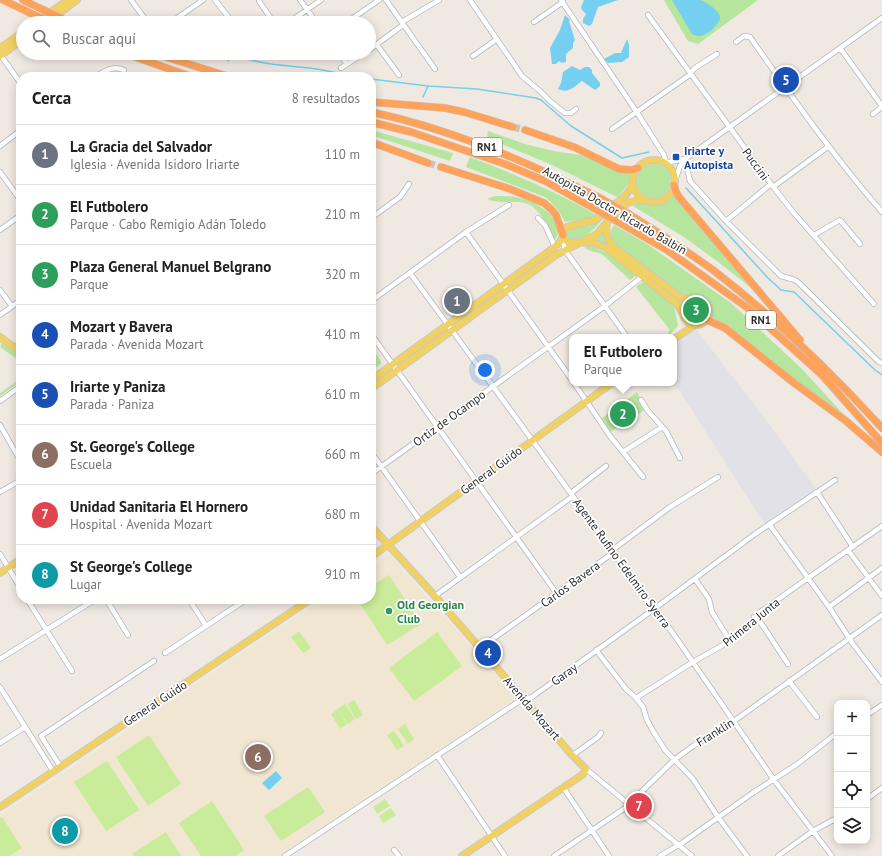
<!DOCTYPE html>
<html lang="es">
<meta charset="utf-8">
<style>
:root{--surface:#fff;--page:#f2f2f2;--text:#202124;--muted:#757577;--line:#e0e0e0;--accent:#4264fb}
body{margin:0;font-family:"PT Sans",sans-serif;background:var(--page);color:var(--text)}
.controls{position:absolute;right:12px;bottom:12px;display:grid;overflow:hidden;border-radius:8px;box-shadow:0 2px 10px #0003}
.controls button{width:36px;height:36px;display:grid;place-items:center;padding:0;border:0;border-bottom:1px solid var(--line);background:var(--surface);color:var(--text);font:20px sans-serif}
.you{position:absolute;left:485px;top:370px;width:14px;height:14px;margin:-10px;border:3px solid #fff;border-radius:50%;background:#1a73e8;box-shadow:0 0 0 6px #1a73e833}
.badge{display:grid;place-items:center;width:26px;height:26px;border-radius:50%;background:var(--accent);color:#fff;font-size:13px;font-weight:700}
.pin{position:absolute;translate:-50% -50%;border:2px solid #fff;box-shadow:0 1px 4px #0006}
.popup{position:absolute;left:569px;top:334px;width:108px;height:52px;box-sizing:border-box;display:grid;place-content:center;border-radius:8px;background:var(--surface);filter:drop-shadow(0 1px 3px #0005);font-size:13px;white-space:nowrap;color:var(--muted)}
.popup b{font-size:15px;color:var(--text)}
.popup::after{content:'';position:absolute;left:50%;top:100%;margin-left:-8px;border:8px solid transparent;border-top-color:var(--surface)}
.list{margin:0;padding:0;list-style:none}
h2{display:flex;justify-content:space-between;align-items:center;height:52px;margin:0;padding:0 16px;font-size:17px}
h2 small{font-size:13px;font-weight:400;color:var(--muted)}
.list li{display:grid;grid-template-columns:26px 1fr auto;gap:12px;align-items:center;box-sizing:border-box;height:60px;padding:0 16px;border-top:1px solid var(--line)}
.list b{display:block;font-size:15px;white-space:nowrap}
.list p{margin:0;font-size:13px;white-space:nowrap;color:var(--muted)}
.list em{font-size:13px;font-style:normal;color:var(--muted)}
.icon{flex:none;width:22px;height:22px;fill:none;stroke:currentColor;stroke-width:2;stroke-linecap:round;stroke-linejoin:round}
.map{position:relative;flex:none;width:882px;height:856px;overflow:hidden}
.search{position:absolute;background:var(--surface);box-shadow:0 2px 10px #0003;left:16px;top:16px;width:360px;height:44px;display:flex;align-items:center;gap:10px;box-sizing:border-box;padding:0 14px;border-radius:22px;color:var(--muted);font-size:15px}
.panel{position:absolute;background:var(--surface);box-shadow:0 2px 10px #0003;left:16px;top:72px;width:360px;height:532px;border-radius:16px}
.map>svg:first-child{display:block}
.industrial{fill:#e3e1e8}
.education{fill:#f0e6d1}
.green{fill:#b6e59e}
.pitch{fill:#c9ec9a}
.water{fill:#75cff0}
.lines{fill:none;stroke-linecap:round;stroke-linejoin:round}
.stream{stroke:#75cff0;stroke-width:1.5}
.highway-tunnel{stroke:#c8c4bd;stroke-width:7;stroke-dasharray:7 3.5;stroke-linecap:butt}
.minor-casing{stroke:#b4b7c1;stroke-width:6}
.major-casing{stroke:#c9c9c9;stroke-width:8}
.highway-casing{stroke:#c9c9c9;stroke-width:8}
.minor{stroke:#fff;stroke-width:4.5}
.major{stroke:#f2d163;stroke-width:6}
.highway{stroke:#ffa35c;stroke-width:7}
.highway-bridge-casing{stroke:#c9c9c9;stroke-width:8;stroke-linecap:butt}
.highway-bridge{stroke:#ffa35c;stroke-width:7}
.transit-dot{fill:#1a4fb4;stroke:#fff;stroke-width:1.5}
.leisure-dot{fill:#2e9e5b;stroke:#fff;stroke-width:1.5}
.labels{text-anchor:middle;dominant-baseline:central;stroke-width:3.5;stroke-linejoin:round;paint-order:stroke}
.shield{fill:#fff;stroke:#6d6d6d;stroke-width:1}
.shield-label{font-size:11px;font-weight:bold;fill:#2e2e2e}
.transit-label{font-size:12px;font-weight:bold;fill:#164399;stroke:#fff;text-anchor:start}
.street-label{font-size:12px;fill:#2e2e2e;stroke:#fff}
.leisure-label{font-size:12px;font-weight:bold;fill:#27864d;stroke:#fff;text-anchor:start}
</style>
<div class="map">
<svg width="882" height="856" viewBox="0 0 882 856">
<rect width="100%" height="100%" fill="#efe9e1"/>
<path class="industrial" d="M696,329L766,420L817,490L765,525L674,382V344Z"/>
<path class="education" d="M389,554L516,698L280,856H0V816L323,599H371V567Z"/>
<path class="green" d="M664,0H758L698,44L688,41Z
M371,130L453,153L450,161L371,135Z
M488,131L525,144L553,151L581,155L629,172C632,182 624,191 617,197L550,164L487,138Z
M470,157C514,174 557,192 598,216L593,218L565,222C559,211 554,204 545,197L466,167Z
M637 181a17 17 0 1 1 34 0a17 17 0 1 1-34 0Z
M674,194L760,295L717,261L684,237L633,206C648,196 660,214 674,194Z
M495,196C505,196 514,196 523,199C537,203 560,216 558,233C558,236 555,239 554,242C546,226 542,206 521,202C517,202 513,202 508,202C501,202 493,202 487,199Z
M606,216C598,224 582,247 567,237V233L569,229L588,226Z
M614,225L647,244L731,303L801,368L847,418L713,319L711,316C712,307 708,296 697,295C693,294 689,296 684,295C681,295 678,293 676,291L618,246L611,237V230Z
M603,232L604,238L613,249L603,243L593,241L599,237Z
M591,246L609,254L634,273V277L630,280L603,255C597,251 589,252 584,247Z
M645,282L674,306L678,326L669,335L668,332L670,330L636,287L641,283Z
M685 311a11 11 0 1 1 22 0a11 11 0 1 1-22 0Z
M2,343L21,356V362L0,347Z
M376,354L381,361V364L374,369L371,365V358Z
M21,378V381L0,396V393Z
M637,392L646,409L610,432L601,419Z"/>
<path class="pitch" d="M389,575L421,624L387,645L357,599H371V586Z
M299,631L311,648L303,653L291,637Z
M437,632L462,666L414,701L389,668Z
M354,700L363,715L356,719L347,704Z
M345,704L355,719L348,724L338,709Z
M338,709L347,724L340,729L331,714Z
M405,724L414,739L408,744L398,729Z
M394,731L404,746L397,750L387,735Z
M149,735L181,784L148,806L116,757Z
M107,761L139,810L106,831L74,782Z
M308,787L325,812L281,841L264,816Z
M385,799L390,806L377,814L373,807Z
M212,801L244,850L235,856H201L179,823Z
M391,808L396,815L383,823L379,816Z
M2,817L22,848L9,856H0V818Z
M166,832L181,856H134L132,854Z"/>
<path class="water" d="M584,0H618L598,7L592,24L589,26L583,23V19L586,14L582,10L581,7Z
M672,0C680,0 692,0 700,0C706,2 718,10 720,16C721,23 709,33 704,35C700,37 696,36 692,34Z
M565,15L570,20L569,21L575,40L573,43V48L566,54V62L562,63L559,61L556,64H552L550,48L560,30Z
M627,39L629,45V57L622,62L608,63L604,59L615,53H621Z
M572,66L580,70L585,67H589L592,70V73L600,83V86L595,90L582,81C574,87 568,94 558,89L561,83L563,72Z
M693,305L697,307L699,310L697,314L694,316L693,311H691L689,313L688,310L689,306Z
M276,771L282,778L269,790L262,783Z"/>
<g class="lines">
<path class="stream" d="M233,53C256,65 283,65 309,68C325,70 341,74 357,77
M228,61L234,53
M324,77L330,72
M371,79L428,86L477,89L536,98L541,100L571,126L622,158L649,152
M423,97L428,86
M686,188L768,278L781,290L794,292L875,370L882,375"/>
<path class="highway-tunnel" d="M513,127L525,130
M428,163L441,167"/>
<g class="minor-casing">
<path id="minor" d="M131,0L148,23
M215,0L233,23
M300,0L317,23
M386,0L435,69
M470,0L522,76L541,92L551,102L565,113H571L576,109
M561,0L636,111L664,155L666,162
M259,1L274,23
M648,15L771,184L793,212L874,304
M402,22L439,0
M534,22L563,2
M170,23L203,0
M288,23L321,0
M346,23L379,0
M736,42L744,36L750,37C792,97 834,157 882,212
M377,45L399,75
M840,48L882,106
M369,50L403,25
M339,53L347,64
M0,54L21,84
M473,56L497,39
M341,68L364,53
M95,77C105,71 113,65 124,70
M873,114L882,107
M612,129L688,76L695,68L717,54
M0,146L21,130
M685,159L690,181L726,221L781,276L795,280L799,283L879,362L882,363
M660,161L669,162L685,159
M0,172L21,201
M675,181L680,166L685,159L882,18
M773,187L829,146
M371,218L400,197L409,184
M538,218L545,225L555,247
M726,221L771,184
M0,230L21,215
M466,232L572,380
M814,235L840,220L860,244
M562,238L565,250L627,337
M410,273C490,383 572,492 649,604L657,611L677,639L774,780L832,856
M0,290L12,306
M371,301L466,232L509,205
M0,315L21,300
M371,334L557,594
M574,383L610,436L643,477
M641,400L648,411L666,431L680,458
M0,401L21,386
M0,425L21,462
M371,452L460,577
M623,452L662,427
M371,474L605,306L643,276
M0,492L21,480
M817,492L853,547
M571,493L606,466
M769,524L829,607L853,644L882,682
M848,550L882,596
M0,554L21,589
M695,579L709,599L712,612L730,641
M435,596L573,496
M27,599L72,671
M106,599L128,635
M189,599L206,626
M829,607L882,568
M754,617L761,623L788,664
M480,648L610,555L615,548L670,507L718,477
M596,650L626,689L636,698L643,707L647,720L653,731L665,750L693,779L718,817L747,856
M165,653L247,599
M0,659L96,599
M789,681L817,717
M0,687L53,771
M636,698L693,662L730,641L750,623L760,612L882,526
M867,715L882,705
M0,743L25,727
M437,755L505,856
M573,755L598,737L601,733
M60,766L41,736L154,661
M586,769L692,856
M563,787L609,856
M867,799L882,788
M394,850L399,856
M285,856L518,702L532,697L654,609L755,534L835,480
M554,856L625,808L674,760L693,746L734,721L882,615
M660,856L682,843L754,792L796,765L837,733
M778,856L813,831L837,818"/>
</g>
<g class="major-casing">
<path id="major" d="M35,23L68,0
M46,23L77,0
M0,48L23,32
M0,56L23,39
M633 181a21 21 0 1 1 42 0a21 21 0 1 1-42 0Z
M607,222C605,233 607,239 614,247L681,298L692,299
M563,235L565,240L569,242L594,243L605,247L677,304L684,315
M683 312a13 13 0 1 1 26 0a13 13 0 1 1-26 0Z
M0,337L21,352
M674,339L695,325
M371,380L552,249L561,241L564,230L567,227L595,220L626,195L631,188L633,179
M371,389L556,255L597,234L607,222L627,203L638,200H646
M371,526L435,596L571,754L586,769L582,775L462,856
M371,557L612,383
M0,573L21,559
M0,807L311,599"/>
</g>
<g class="highway-casing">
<path id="highway" d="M3,0L22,9
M23,0L29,3
M124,53L192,77
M153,53L230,77
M371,102L445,108L464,112L513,127
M371,112C451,129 525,161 598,197
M371,122L411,132L505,164L545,181L597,210
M525,130L574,147L619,169L631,170L638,168
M371,142L428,163
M441,167L510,189L544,203L551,209L556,215L563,235
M674,185L676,192L679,197L800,340
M627,213C656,231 685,250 713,270C774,317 830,371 882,428
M620,223L667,250L749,309L822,375L882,443
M707,320L725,328L794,383L846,421L882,452"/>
</g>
<use href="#minor" class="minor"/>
<use href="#major" class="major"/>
<use href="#highway" class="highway"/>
<g class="highway-bridge-casing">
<path id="highway-bridge" d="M29,3L71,23
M22,9L51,23
M598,197L627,213
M597,210L620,223"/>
</g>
<use href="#highway-bridge" class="highway-bridge"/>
</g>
<rect class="transit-dot" x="672" y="153" width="8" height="8" rx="2"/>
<circle class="leisure-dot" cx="389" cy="611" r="4"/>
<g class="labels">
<g class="shield">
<rect x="472" y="138" width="30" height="18" rx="3"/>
<rect x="746" y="311" width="30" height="18" rx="3"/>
</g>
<g class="shield-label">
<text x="487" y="147">RN1</text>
<text x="761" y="320">RN1</text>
</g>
<g class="transit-label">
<text x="684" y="150">Iriarte y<tspan x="684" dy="14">Autopista</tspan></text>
</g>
<g class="street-label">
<text transform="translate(756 164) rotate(54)">Puccini</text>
<text transform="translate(615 210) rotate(30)">Autopista Doctor Ricardo Balbín</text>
<text transform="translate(449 418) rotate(-36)">Ortiz de Ocampo</text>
<text transform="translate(491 470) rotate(-36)">General Guido</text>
<text transform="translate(622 563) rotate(54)">Agente Rufino Edelmiro Syerra</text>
<text transform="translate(570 584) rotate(-36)">Carlos Bavera</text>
<text transform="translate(751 622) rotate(-39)">Primera Junta</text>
<text transform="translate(564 674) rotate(-36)">Garay</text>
<text transform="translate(155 703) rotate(-33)">General Guido</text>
<text transform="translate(532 708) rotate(49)">Avenida Mozart</text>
<text transform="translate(715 732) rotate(-32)">Franklin</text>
</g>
<g class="leisure-label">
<text x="397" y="604">Old Georgian<tspan x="397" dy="14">Club</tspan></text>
</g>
</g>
</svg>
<div class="controls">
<button>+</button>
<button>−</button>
<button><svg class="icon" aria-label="locate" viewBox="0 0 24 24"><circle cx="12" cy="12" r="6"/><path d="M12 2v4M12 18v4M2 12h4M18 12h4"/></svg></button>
<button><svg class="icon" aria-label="layers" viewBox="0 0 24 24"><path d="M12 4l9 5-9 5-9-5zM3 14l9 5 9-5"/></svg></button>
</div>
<div class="you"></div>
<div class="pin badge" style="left:457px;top:301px;background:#6b7280">1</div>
<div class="pin badge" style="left:623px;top:414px;background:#2e9e5b">2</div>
<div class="popup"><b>El Futbolero</b>Parque</div>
<div class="pin badge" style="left:696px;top:310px;background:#2e9e5b">3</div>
<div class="pin badge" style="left:488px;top:653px;background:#1a4fb4">4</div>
<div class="pin badge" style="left:786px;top:80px;background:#1a4fb4">5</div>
<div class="pin badge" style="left:258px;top:757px;background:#8d6e63">6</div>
<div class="pin badge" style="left:639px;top:806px;background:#e0444e">7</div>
<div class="pin badge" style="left:65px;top:831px;background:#0f9aa8">8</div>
<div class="search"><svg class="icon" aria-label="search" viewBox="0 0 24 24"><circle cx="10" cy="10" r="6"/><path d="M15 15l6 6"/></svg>Buscar aquí</div>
<section class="panel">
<h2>Cerca<small>8 resultados</small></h2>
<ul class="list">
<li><span class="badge" style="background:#6b7280">1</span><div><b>La Gracia del Salvador</b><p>Iglesia · Avenida Isidoro Iriarte</p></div><em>110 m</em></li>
<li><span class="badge" style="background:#2e9e5b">2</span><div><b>El Futbolero</b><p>Parque · Cabo Remigio Adán Toledo</p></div><em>210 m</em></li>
<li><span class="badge" style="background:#2e9e5b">3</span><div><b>Plaza General Manuel Belgrano</b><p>Parque</p></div><em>320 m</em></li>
<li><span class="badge" style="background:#1a4fb4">4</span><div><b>Mozart y Bavera</b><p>Parada · Avenida Mozart</p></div><em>410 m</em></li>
<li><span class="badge" style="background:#1a4fb4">5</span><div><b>Iriarte y Paniza</b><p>Parada · Paniza</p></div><em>610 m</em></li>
<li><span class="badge" style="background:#8d6e63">6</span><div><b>St. George's College</b><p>Escuela</p></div><em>660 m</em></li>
<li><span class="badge" style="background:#e0444e">7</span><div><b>Unidad Sanitaria El Hornero</b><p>Hospital · Avenida Mozart</p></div><em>680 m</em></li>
<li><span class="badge" style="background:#0f9aa8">8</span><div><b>St George's College</b><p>Lugar</p></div><em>910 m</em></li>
</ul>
</section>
</div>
